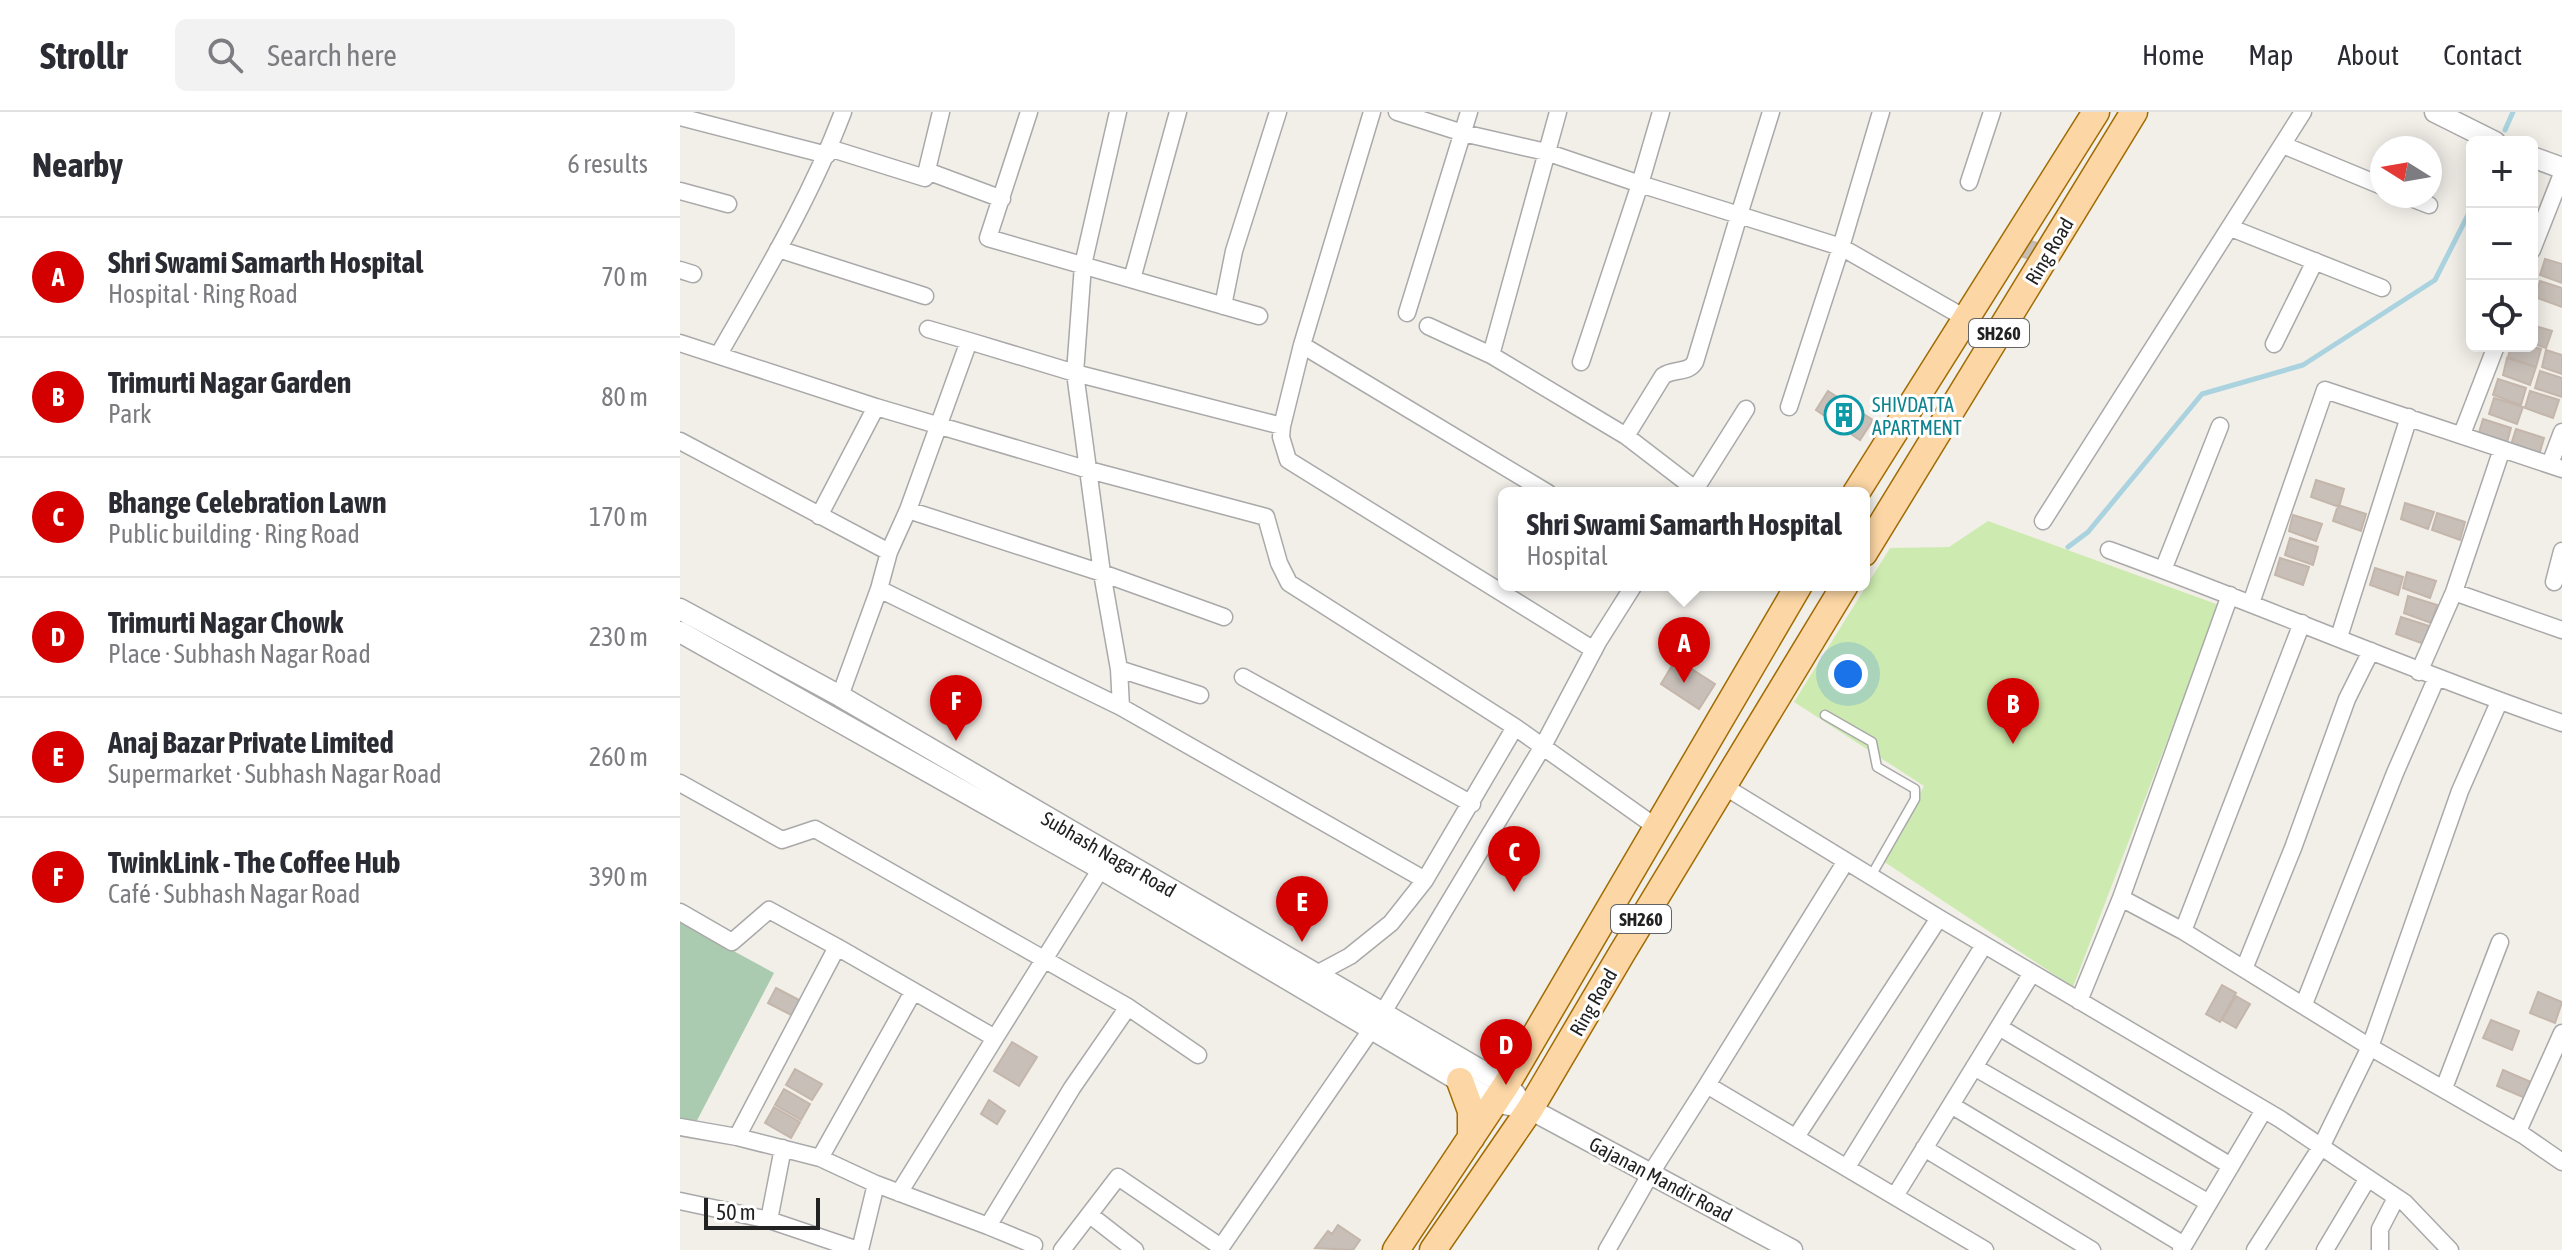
<!DOCTYPE html>
<meta charset="utf-8">
<style>
:root{--surface:#fff;--page:#f2f2f3;--text:#2b2b33;--muted:#7c7c81;--line:#e1e1e2;--accent:#d40000}
body{margin:0;font-family:"Asap Condensed",sans-serif;background:var(--page);color:var(--text)}
.controls{position:absolute;right:24px;top:24px;display:grid;overflow:hidden;border-radius:12px;box-shadow:0 4px 20px #0003}
.controls button{width:72px;height:72px;display:grid;place-items:center;padding:0;border:0;border-bottom:2px solid var(--line);background:var(--surface);color:var(--text);font:40px sans-serif}
.compass{position:absolute;left:1690px;top:24px;width:72px;height:72px;border-radius:50%;background:var(--surface);box-shadow:0 4px 20px #0003;rotate:281deg}
.scale{position:absolute;left:24px;bottom:20px;width:116px;box-sizing:border-box;padding-left:8px;border:4px solid #222;border-top:0;font-size:22px;line-height:28px;white-space:nowrap;color:#222;-webkit-text-stroke:6px #fff;paint-order:stroke}
.you{position:absolute;left:1168px;top:562px;width:28px;height:28px;margin:-20px;border:6px solid #fff;border-radius:50%;background:#1a73e8;box-shadow:0 0 0 12px #1a73e833}
.badge{display:grid;place-items:center;width:52px;height:52px;border-radius:50%;background:var(--accent);color:#fff;font-size:26px;font-weight:700}
.pin{position:absolute;translate:-50% -66px;filter:drop-shadow(0 2px 4px #0008)}
.pin::after{content:'';position:absolute;top:42px;width:28px;height:24px;background:inherit;clip-path:polygon(0 0,100% 0,50% 100%)}
.popup{position:absolute;left:818px;top:375px;width:372px;height:104px;box-sizing:border-box;display:grid;place-content:center;border-radius:12px;background:var(--surface);filter:drop-shadow(0 2px 6px #0005);font-size:26px;white-space:nowrap;color:var(--muted)}
.popup b{font-size:30px;color:var(--text)}
.popup::after{content:'';position:absolute;left:50%;top:100%;margin-left:-16px;border:16px solid transparent;border-top-color:var(--surface)}
.list{margin:0;padding:0;list-style:none}
h2{display:flex;justify-content:space-between;align-items:center;height:104px;margin:0;padding:0 32px;font-size:34px}
h2 small{font-size:26px;font-weight:400;color:var(--muted)}
.list li{display:grid;grid-template-columns:52px 1fr auto;gap:24px;align-items:center;box-sizing:border-box;height:120px;padding:0 32px;border-top:2px solid var(--line)}
.list b{display:block;font-size:30px;white-space:nowrap}
.list p{margin:0;font-size:26px;white-space:nowrap;color:var(--muted)}
.list em{font-size:26px;font-style:normal;color:var(--muted)}
.icon{flex:none;width:44px;height:44px;fill:none;stroke:currentColor;stroke-width:2;stroke-linecap:round;stroke-linejoin:round}
.map{position:relative;flex:none;width:1882px;height:1138px;overflow:hidden}
header{display:flex;align-items:center;gap:48px;box-sizing:border-box;height:112px;padding:0 40px;background:var(--surface);border-bottom:2px solid var(--line)}
header strong{font-size:38px}
nav{display:flex;gap:44px;margin-inline-start:auto;font-size:28px}
.search{width:560px;height:72px;background:var(--page);display:flex;align-items:center;gap:20px;box-sizing:border-box;padding:0 28px;border-radius:12px;color:var(--muted);font-size:30px}
main{display:flex}
aside{flex:1;background:var(--surface)}
.map>svg:first-child{display:block}
.grass{fill:#cdebb0}
.cemetery{fill:#aacbaf}
.lines{fill:none;stroke-linecap:round;stroke-linejoin:round}
.stream{stroke:#aad3df;stroke-width:5}
.building{fill:#c7bfb8;stroke:#c4b6ab;stroke-width:2}
.service-casing{stroke:#a9a9a9;stroke-width:11}
.minor-casing{stroke:#a9a9a9;stroke-width:19}
.tertiary-casing{stroke:#a9a9a9;stroke-width:23}
.primary-casing{stroke:#a06b00;stroke-width:29}
.service{stroke:#fff;stroke-width:8}
.minor{stroke:#fff;stroke-width:16}
.tertiary{stroke:#fff;stroke-width:20}
.primary{stroke:#fcd6a4;stroke-width:26}
.labels{text-anchor:middle;dominant-baseline:central;stroke-width:6;stroke-linejoin:round;paint-order:stroke}
.shield{fill:#fff;stroke:#646464;stroke-width:2}
.shield-label{font-size:18px;font-weight:bold;fill:#222}
.street-label{font-size:20px;fill:#222;stroke:#fff}
.culture-label{font-size:20px;fill:#0d838f;stroke:#fff;text-anchor:start}
</style>
<header>
<strong>Strollr</strong>
<div class="search"><svg class="icon" aria-label="search" viewBox="0 0 24 24"><circle cx="10" cy="10" r="6"/><path d="M15 15l6 6"/></svg>Search here</div>
<nav><a>Home</a><a>Map</a><a>About</a><a>Contact</a></nav>
</header>
<main>
<aside>
<h2>Nearby<small>6 results</small></h2>
<ul class="list">
<li><span class="badge">A</span><div><b>Shri Swami Samarth Hospital</b><p>Hospital · Ring Road</p></div><em>70 m</em></li>
<li><span class="badge">B</span><div><b>Trimurti Nagar Garden</b><p>Park</p></div><em>80 m</em></li>
<li><span class="badge">C</span><div><b>Bhange Celebration Lawn</b><p>Public building · Ring Road</p></div><em>170 m</em></li>
<li><span class="badge">D</span><div><b>Trimurti Nagar Chowk</b><p>Place · Subhash Nagar Road</p></div><em>230 m</em></li>
<li><span class="badge">E</span><div><b>Anaj Bazar Private Limited</b><p>Supermarket · Subhash Nagar Road</p></div><em>260 m</em></li>
<li><span class="badge">F</span><div><b>TwinkLink - The Coffee Hub</b><p>Café · Subhash Nagar Road</p></div><em>390 m</em></li>
</ul>
</aside>
<div class="map">
<svg width="1882" height="1138" viewBox="0 0 1882 1138">
<rect width="100%" height="100%" fill="#f2efe9"/>
<path class="grass" d="M1308,409L1539,493L1393,875L1203,749L1244,674L1114,590L1210,436L1269,435Z"/>
<path class="cemetery" d="M0,810L94,861L12,1018L0,1015Z"/>
<g class="lines">
<path class="stream" d="M1825,18L1833,0
M1388,435L1408,420L1522,282L1623,253L1755,168L1792,95"/>
</g>
<path class="building" d="M1328,122L1357,131L1352,148L1324,138Z
M1865,147L1882,152V171L1860,163Z
M1860,169L1882,176V195L1855,185Z
M1852,213L1872,219L1866,236L1852,231Z
M1831,234H1850L1861,237L1856,255L1828,245Z
M1866,238L1882,243V262L1862,255Z
M1827,246L1856,255L1850,273L1823,263Z
M1860,259L1882,266V285L1855,276Z
M1818,267L1846,276L1841,293L1813,283Z
M1148,279L1193,308L1180,328L1136,298Z
M1850,279L1879,288L1873,306L1845,296Z
M1814,286L1843,295L1837,312L1809,302Z
M1803,307L1831,316L1826,334L1798,324Z
M1836,317L1864,326L1859,343L1831,333Z
M1636,368L1664,377L1659,395L1631,385Z
M1725,391L1754,400L1748,417L1721,407Z
M1658,393L1686,402L1681,419L1653,409Z
M1757,401L1785,410L1780,428L1752,418Z
M1613,403L1642,412L1636,429L1609,419Z
M1610,426L1638,435L1633,453L1605,443Z
M1600,446L1629,455L1623,473L1595,463Z
M1695,456L1723,465L1718,483L1690,473Z
M1727,460L1756,469L1750,486L1723,476Z
M1728,484L1757,493L1751,511L1724,501Z
M1721,505L1749,514L1744,532L1716,522Z
M996,547L1035,572L1019,597L981,572Z
M1542,873L1556,881L1540,910L1526,902Z
M96,876L121,889L113,904L88,891Z
M1858,880L1882,890L1875,911L1850,901Z
M1556,884L1570,892L1556,916L1542,908Z
M1811,908L1839,919L1832,938L1803,926Z
M332,930L357,945L339,974L314,959Z
M115,957L142,972L132,988L106,973Z
M1823,958L1851,970L1845,986L1817,974Z
M104,977L130,992L121,1008L95,993Z
M309,988L325,999L317,1012L301,1002Z
M94,995L120,1010L111,1026L85,1011Z
M658,1113L680,1128L673,1138L635,1136L648,1119L652,1122Z"/>
<g class="lines">
<g class="service-casing">
<path id="service" d="M1145,603L1192,630L1197,655L1235,677V687L1191,764"/>
</g>
<g class="minor-casing">
<path id="minor" d="M349,0L308,126L579,204
M438,0L403,153L395,261L422,461L439,557L441,595L745,768L711,811L670,844L629,866
M692,0L622,233L602,314L601,325L608,348L914,538
M717,0L783,21L866,40L960,72L901,250
M878,0L811,243L946,324L983,264C994,256 1008,262 1015,250L1059,103L960,72L981,0
M1091,0L1059,103L1161,135L1201,0
M0,5L147,43
M1603,33L1702,74
M149,36L245,66L261,0
M247,59L322,87
M1289,70L1312,0
M0,79L48,92
M1726,84L1749,93
M1551,116L1702,176
M98,137L245,184
M1852,138L1882,62
M0,158L13,162
M452,167L498,0
M543,194L554,139L598,0
M727,201L789,0
M748,214L811,243
M248,217L289,229
M0,231L196,295L409,358L586,405L599,451L609,471L835,615L745,768
M1594,232L1635,149
M622,233L868,381
M39,242C84,163 131,85 163,0
M1109,295L1161,135L1285,206
M1782,322L1816,234
M946,324L1015,377
M0,329L209,440L199,477L441,595
M1870,352L1882,320
M1013,381L1066,297
M228,398L289,229L395,261L602,314
M139,404L196,295
M1363,409L1623,0
M1429,438C1581,493 1729,558 1882,611
M209,440L228,398L422,461L544,505
M1483,458L1540,314
M1874,470L1882,439
M1774,480L1882,518
M1571,491L1645,278L1882,357
M1622,511L1503,819L1564,857L1613,736L1667,587L1691,539
M1659,525L1729,305
M439,557L520,583
M1739,560L1774,480L1822,337
M563,565L792,692
M160,584L199,477
M835,615L976,715
M0,671L102,728L135,717L448,895L392,976L308,1114L196,1072L140,1046L57,1025L0,1015
M1042,673L1259,806L1600,1007L1725,1091L1770,1138
M1441,786L1503,819
M0,800L52,830L89,798L157,835L57,1025
M157,835L315,926L219,1081
M1564,857L1690,935L1843,1023L1882,1050
M1399,889L1441,786L1550,483
M1624,892L1715,661L1756,567
M448,895L518,943
M1319,915L1551,1054
M315,926L427,747
M1294,955L1529,1091
M1027,973L1166,749
M1764,976L1820,830
M1271,993L1504,1133
M1838,1019L1882,921
M1116,1025L1259,806
M1244,1036L1412,1138
M140,1046L233,880
M1167,1055L1304,833
M1215,1084L1352,861
M0,1089L89,1108L178,1138
M410,1103L455,1138
M89,1108L103,1036
M308,1114L354,1133
M180,1138L196,1072
M382,1138L438,1065L541,1135
M539,1138L702,902L863,634L918,530L954,473
M927,1138L971,1061L1027,973L1305,1138
M1501,1138L1584,998
M1575,1138L1641,1035L1690,935L1780,679L1819,590
M1645,1138L1688,1066
M1700,1138V1117L1716,1086"/>
</g>
<g class="tertiary-casing">
<path id="tertiary" d="M1755,0L1815,30
M1852,45L1882,56
M0,497L160,584L826,973L836,983
M0,520L421,757L815,990L850,997L1112,1138"/>
</g>
<g class="primary-casing">
<path id="primary" d="M1176,381L1416,0
M1184,441L1454,0
M780,969L791,999V1026
M716,1138L826,973L1119,473
M753,1138L850,997L942,841L1165,473"/>
</g>
<use href="#service" class="service"/>
<use href="#minor" class="minor"/>
<use href="#tertiary" class="tertiary"/>
<use href="#primary" class="primary"/>
</g>
<defs>
<g id="building-ring" transform="scale(2)"><circle r="9.5" fill="#fff" stroke="#0f9aa8" stroke-width="1.5"/><path d="M-4-6H4V6H1V3H-1V6H-4ZM-2.5-4.3h1.7v1.8h-1.7ZM.8-4.3h1.7v1.8H.8ZM-2.5-1h1.7V.8h-1.7ZM.8-1h1.7V.8H.8Z" fill="#0f9aa8"/></g>
</defs>
<g fill-rule="evenodd">
<use href="#building-ring" x="1164" y="303"/>
</g>
<g class="labels">
<g class="shield">
<rect x="1289" y="207" width="60" height="28" rx="6"/>
<rect x="931" y="793" width="60" height="28" rx="6"/>
</g>
<g class="shield-label">
<text x="1319" y="221">SH260</text>
<text x="961" y="807">SH260</text>
</g>
<g class="street-label">
<text transform="translate(1369 139) rotate(-59)">Ring Road</text>
<text transform="translate(429 742) rotate(30)">Subhash Nagar Road</text>
<text transform="translate(913 890) rotate(-60)">Ring Road</text>
<text transform="translate(981 1067) rotate(28)">Gajanan Mandir Road</text>
</g>
<g class="culture-label">
<text x="1192" y="292">SHIVDATTA<tspan x="1192" dy="23">APARTMENT</tspan></text>
</g>
</g>
</svg>
<div class="controls">
<button>+</button>
<button>−</button>
<button><svg class="icon" aria-label="locate" viewBox="0 0 24 24"><circle cx="12" cy="12" r="6"/><path d="M12 2v4M12 18v4M2 12h4M18 12h4"/></svg></button>
</div>
<svg class="compass" viewBox="-18 -18 36 36"><path d="M0-13l5 13h-10z" fill="#e53935"/><path d="M0 13l5-13h-10z" fill="#7c7c81"/></svg>
<div class="scale">50 m</div>
<div class="you"></div>
<div class="pin badge" style="left:1004px;top:571px">A</div>
<div class="popup"><b>Shri Swami Samarth Hospital</b>Hospital</div>
<div class="pin badge" style="left:1333px;top:632px">B</div>
<div class="pin badge" style="left:834px;top:780px">C</div>
<div class="pin badge" style="left:826px;top:973px">D</div>
<div class="pin badge" style="left:622px;top:830px">E</div>
<div class="pin badge" style="left:276px;top:629px">F</div>
</div>
</main>
